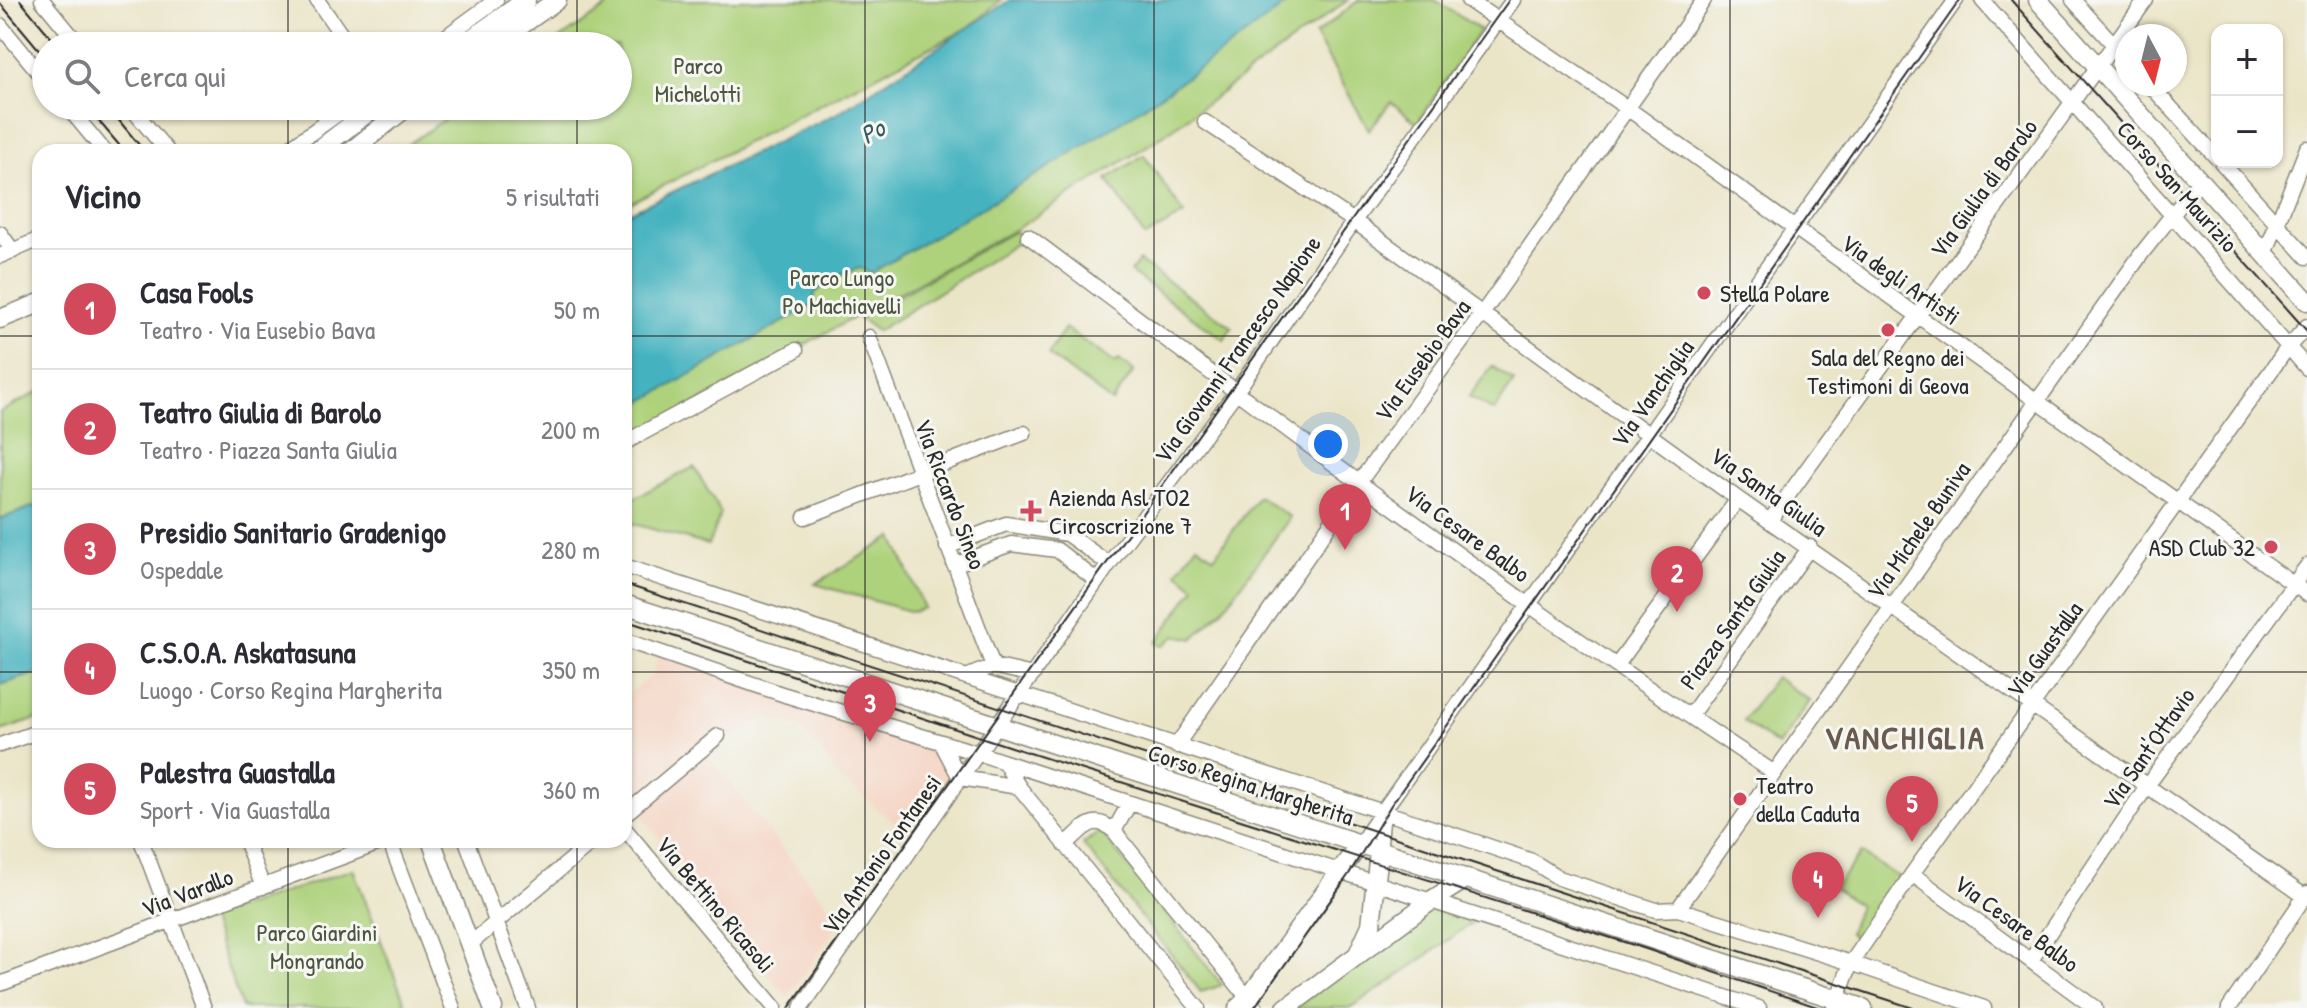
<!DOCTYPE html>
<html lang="it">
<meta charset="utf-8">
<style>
:root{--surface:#fff;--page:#f7f7f7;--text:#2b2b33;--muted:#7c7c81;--line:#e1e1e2;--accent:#d1495b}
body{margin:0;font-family:"Patrick Hand",sans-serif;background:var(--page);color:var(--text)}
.controls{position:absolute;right:24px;top:24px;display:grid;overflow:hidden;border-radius:16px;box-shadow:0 2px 6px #0004}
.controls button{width:72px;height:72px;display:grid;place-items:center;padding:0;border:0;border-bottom:2px solid var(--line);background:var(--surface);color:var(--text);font:40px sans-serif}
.compass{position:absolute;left:2115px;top:24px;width:72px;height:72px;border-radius:50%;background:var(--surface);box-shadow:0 2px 6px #0004;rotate:173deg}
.you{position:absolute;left:1328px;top:444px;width:28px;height:28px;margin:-20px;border:6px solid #fff;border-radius:50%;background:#1a73e8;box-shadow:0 0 0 12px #1a73e833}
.badge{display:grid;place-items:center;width:52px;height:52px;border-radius:50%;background:var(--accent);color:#fff;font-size:26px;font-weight:700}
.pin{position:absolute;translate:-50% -66px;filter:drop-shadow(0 2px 4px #0008)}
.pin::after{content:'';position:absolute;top:42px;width:28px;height:24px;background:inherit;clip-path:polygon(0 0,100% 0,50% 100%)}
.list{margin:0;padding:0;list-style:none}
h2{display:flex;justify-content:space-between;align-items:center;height:104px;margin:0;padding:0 32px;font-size:34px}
h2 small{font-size:26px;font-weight:400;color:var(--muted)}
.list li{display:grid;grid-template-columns:52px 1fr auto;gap:24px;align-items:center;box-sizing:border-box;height:120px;padding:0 32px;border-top:2px solid var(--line)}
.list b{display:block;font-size:30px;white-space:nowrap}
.list p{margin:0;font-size:26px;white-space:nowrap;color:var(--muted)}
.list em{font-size:26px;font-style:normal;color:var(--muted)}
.icon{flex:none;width:44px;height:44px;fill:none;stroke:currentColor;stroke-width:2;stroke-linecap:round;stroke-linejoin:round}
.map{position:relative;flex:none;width:2307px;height:1008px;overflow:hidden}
.search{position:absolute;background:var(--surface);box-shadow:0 2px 6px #0004;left:32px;top:32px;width:600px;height:88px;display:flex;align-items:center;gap:20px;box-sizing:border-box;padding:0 28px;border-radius:44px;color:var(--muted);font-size:30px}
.panel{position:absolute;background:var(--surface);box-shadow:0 2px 6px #0004;left:32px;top:144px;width:600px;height:704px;border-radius:24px}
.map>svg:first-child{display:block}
.built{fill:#f5d3c1}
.green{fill:#aed27b;stroke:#6c7e53;stroke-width:2}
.water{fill:#44b2bf;stroke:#386e75;stroke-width:2}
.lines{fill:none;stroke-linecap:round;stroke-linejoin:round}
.minor-casing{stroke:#8b887a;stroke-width:17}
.major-casing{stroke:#8b887a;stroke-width:21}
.minor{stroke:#fff;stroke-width:14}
.major{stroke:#fff;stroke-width:18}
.tram{stroke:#2b2b2b;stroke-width:2}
.grid{fill:none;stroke:#2b2b2b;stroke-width:2;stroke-opacity:0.55}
.poi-dot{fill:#d1495b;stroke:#f6f6f2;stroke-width:3}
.labels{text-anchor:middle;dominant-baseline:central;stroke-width:6;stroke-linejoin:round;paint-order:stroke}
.park-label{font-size:24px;fill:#4c553f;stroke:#f6f6f2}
.street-label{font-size:24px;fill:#2b2b2b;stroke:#f6f6f2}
.poi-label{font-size:24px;fill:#2b2b2b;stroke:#f6f6f2;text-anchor:start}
.water-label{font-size:26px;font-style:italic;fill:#345a5f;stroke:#f6f6f2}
.district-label{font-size:32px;font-weight:bold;letter-spacing:2px;fill:#6a5b4f;stroke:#f6f6f2}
</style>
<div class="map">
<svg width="2307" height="1008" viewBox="0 0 2307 1008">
<rect width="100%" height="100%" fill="#f6f6f2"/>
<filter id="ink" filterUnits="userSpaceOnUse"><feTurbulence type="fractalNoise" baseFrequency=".0125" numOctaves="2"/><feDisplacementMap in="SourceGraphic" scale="16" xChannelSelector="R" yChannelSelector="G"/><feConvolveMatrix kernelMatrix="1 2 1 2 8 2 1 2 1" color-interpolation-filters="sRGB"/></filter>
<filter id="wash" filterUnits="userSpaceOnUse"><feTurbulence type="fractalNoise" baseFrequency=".006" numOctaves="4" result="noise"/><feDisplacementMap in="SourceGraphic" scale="32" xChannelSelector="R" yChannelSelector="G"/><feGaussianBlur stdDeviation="1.8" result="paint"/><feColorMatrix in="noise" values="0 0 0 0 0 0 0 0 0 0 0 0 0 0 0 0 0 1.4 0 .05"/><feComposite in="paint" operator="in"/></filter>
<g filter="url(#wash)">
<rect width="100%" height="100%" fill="#ebe5c8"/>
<path class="built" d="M659,656L937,745L936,761L948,778L908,833L839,778L833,767L800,728L764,716L734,739L715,732L624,801V698L652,675Z
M708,755L841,922L787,998L639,812Z"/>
<path class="green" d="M617,0H1001L970,27L624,206V152H397L464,106H618V46H550Z
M1261,0H1348L1158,139L1016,229L624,443V395Z
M1359,0H1435L1480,30L1417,123L1391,102L1369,130L1315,35Z
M1144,155L1184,214L1145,237L1107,179Z
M1013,232L1028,236L877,331L859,318Z
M1139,261L1232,327L1224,340L1130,272Z
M1065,328L1115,363L1119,360L1134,371L1112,402L1048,355Z
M1492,366L1514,381L1494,411L1469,397Z
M40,391V504L0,519V412Z
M694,467L721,513L708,545L624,521V503Z
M1258,496L1290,517L1284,526L1224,608L1193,639L1176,635L1163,646L1156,643L1195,587L1177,572L1197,545L1214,557Z
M893,537L924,608L912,612L815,584Z
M40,672V718L0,731V685Z
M1775,677L1810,701L1778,746L1743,721Z
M1100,831L1222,985L1201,992L1083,844Z
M1861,853L1900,878L1858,940L1849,933L1859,906L1834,888Z
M353,869L407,1008H242L210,918Z
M1432,900L1481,916L1389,983L1349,1008H1295Z"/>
<path class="water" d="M1010,0H1291C1160,104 1015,189 871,273L860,268L835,277L815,293L813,305L624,412V215L836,114Z
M40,504V672L0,685V519Z"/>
</g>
<g filter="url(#ink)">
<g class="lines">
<g class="minor-casing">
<path id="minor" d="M42,0L80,46
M317,0L349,46
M1468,0L1627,108L2307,594
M1982,0L2307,368
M2073,0L2127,59
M0,25L46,81
M433,46L496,0
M2149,84L2217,158
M67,106L105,152
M130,106L168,152
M1205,122L1354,221L1738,499L2307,898
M284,152L349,106
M2221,162L2307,257
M0,233L13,251
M1028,236C1272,419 1518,604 1773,772
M2265,254L2307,148
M0,256L40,239
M869,337L993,666
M624,443L796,350
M805,517L1024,433
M1771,519L2146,0
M947,547L1006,524L1067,534L1109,564
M954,565L1011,544L1057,550L1097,581
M624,566L1476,842L1532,861L1559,878L1656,910L1678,909L1851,963L1984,1008
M624,640L785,695L971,751L1759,1008
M1617,665L1738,499
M966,677L993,666L1033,675
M1690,716L1810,547
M941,742L960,778L1019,787
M0,745L40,731
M1176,746L1360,481L1482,314L1704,0
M1004,762L1019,787L1198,1008
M624,815L718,736
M624,828L775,1008
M1114,831L1129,804
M141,840L204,1008
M245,840L263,887
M389,840L453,1008
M466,840L528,1008
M1065,845C1083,830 1092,812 1114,831L1256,1008
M1359,845L1956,0
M1379,852L1383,812
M1912,874L2095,1008
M1678,909L2142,253L2200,180
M470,944L595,840
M2031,960L2147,786L2307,566
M0,984L388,840
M801,1008L1109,564L1236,392L1354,221L1513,0
M1834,1008L1851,963L1912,874L2288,347L2307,326
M2229,1008L2307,893"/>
</g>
<g class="major-casing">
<path id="major" d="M2038,0L2307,301
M461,46L526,0
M492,46L557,0
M316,152L376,106
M350,152L408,106
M0,319L40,303
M624,604L1863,1008
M431,840L493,1008
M1357,956L1371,925L1379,852
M1238,1008L1248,999L1359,845
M1286,1008L1432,900L1467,878"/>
</g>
<use href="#minor" class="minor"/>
<use href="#major" class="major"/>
<path class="tram" d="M20,0L58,46
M2011,0L2307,331
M0,3L46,58
M86,106L125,152
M107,106L145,152
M624,584L1913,1008
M624,620L1014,748L1646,949L1820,1008
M789,1008L1509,0
M1254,1008L1349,874L1391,805L1960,0"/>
</g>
</g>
<path class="grid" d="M288,0V46M577,0V46M865,0V1008M1154,0V1008M1442,0V1008M1730,0V1008M2019,0V1008M288,106V152M577,106V152M0,336H40M624,336H2307M0,672H40M624,672H2307M288,840V1008M577,840V1008"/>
<g class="poi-dot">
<circle cx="1704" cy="293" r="8"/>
<circle cx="1888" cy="330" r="8"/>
<path d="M1027 499h8v8h8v8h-8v8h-8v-8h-8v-8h8z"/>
<circle cx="2271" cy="547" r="8"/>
<circle cx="1740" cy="799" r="8"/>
</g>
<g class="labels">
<g class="park-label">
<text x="698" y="65">Parco<tspan x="698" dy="28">Michelotti</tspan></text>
<text x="842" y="277">Parco Lungo<tspan x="842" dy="28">Po Machiavelli</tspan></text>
<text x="317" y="932">Parco Giardini<tspan x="317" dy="28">Mongrando</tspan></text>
</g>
<g class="street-label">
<text transform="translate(2178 186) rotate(48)">Corso San Maurizio</text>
<text transform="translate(1983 188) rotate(-54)">Via Giulia di Barolo</text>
<text transform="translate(1901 279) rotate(35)">Via degli Artisti</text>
<text transform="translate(1237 349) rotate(-55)">Via Giovanni Francesco Napione</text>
<text transform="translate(1422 360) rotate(-54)">Via Eusebio Bava</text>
<text transform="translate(1652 393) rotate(-55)">Via Vanchiglia</text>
<text transform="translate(1769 491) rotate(35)">Via Santa Giulia</text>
<text transform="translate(951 494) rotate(69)">Via Riccardo Sineo</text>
<text transform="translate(1918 530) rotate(-55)">Via Michele Buniva</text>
<text transform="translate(1468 533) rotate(36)">Via Cesare Balbo</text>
<text transform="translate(1732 619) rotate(-55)">Piazza Santa Giulia</text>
<text transform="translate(2044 649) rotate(-54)">Via Guastalla</text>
<text transform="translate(2148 748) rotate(-55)">Via Sant'Ottavio</text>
<text transform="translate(1251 784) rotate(18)">Corso Regina Margherita</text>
<text transform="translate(881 854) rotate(-55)">Via Antonio Fontanesi</text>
<text transform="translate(187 892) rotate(-21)">Via Varallo</text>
<text transform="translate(716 904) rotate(50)">Via Bettino Ricasoli</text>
<text transform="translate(2017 923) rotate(36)">Via Cesare Balbo</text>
</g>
<g class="poi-label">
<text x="1720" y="293">Stella Polare</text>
<text x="1888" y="357" text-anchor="middle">Sala del Regno dei<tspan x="1888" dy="28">Testimoni di Geova</tspan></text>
<text x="1049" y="497">Azienda Asl TO2<tspan x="1049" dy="28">Circoscrizione 7</tspan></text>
<text x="2255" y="547" text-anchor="end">ASD Club 32</text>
<text x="1756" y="785">Teatro<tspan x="1756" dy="28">della Caduta</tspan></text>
</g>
<g class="water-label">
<text transform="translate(872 131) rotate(-30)">Po</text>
</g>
<g class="district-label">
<text x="1905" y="737">VANCHIGLIA</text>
</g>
</g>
</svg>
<div class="controls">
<button>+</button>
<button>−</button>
</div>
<svg class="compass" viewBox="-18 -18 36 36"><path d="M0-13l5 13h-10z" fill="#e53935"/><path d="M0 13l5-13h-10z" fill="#7c7c81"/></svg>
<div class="you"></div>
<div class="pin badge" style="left:1345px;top:550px">1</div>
<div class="pin badge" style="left:1677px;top:612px">2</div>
<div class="pin badge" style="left:870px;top:742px">3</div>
<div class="pin badge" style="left:1818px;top:918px">4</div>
<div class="pin badge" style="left:1912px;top:842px">5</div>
<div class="search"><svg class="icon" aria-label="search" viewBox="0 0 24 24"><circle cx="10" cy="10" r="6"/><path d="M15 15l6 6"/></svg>Cerca qui</div>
<section class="panel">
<h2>Vicino<small>5 risultati</small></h2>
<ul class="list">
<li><span class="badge">1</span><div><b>Casa Fools</b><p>Teatro · Via Eusebio Bava</p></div><em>50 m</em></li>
<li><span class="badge">2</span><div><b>Teatro Giulia di Barolo</b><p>Teatro · Piazza Santa Giulia</p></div><em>200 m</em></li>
<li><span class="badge">3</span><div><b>Presidio Sanitario Gradenigo</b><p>Ospedale</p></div><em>280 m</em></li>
<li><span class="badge">4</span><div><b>C.S.O.A. Askatasuna</b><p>Luogo · Corso Regina Margherita</p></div><em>350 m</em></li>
<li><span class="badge">5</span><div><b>Palestra Guastalla</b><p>Sport · Via Guastalla</p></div><em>360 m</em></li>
</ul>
</section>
</div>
